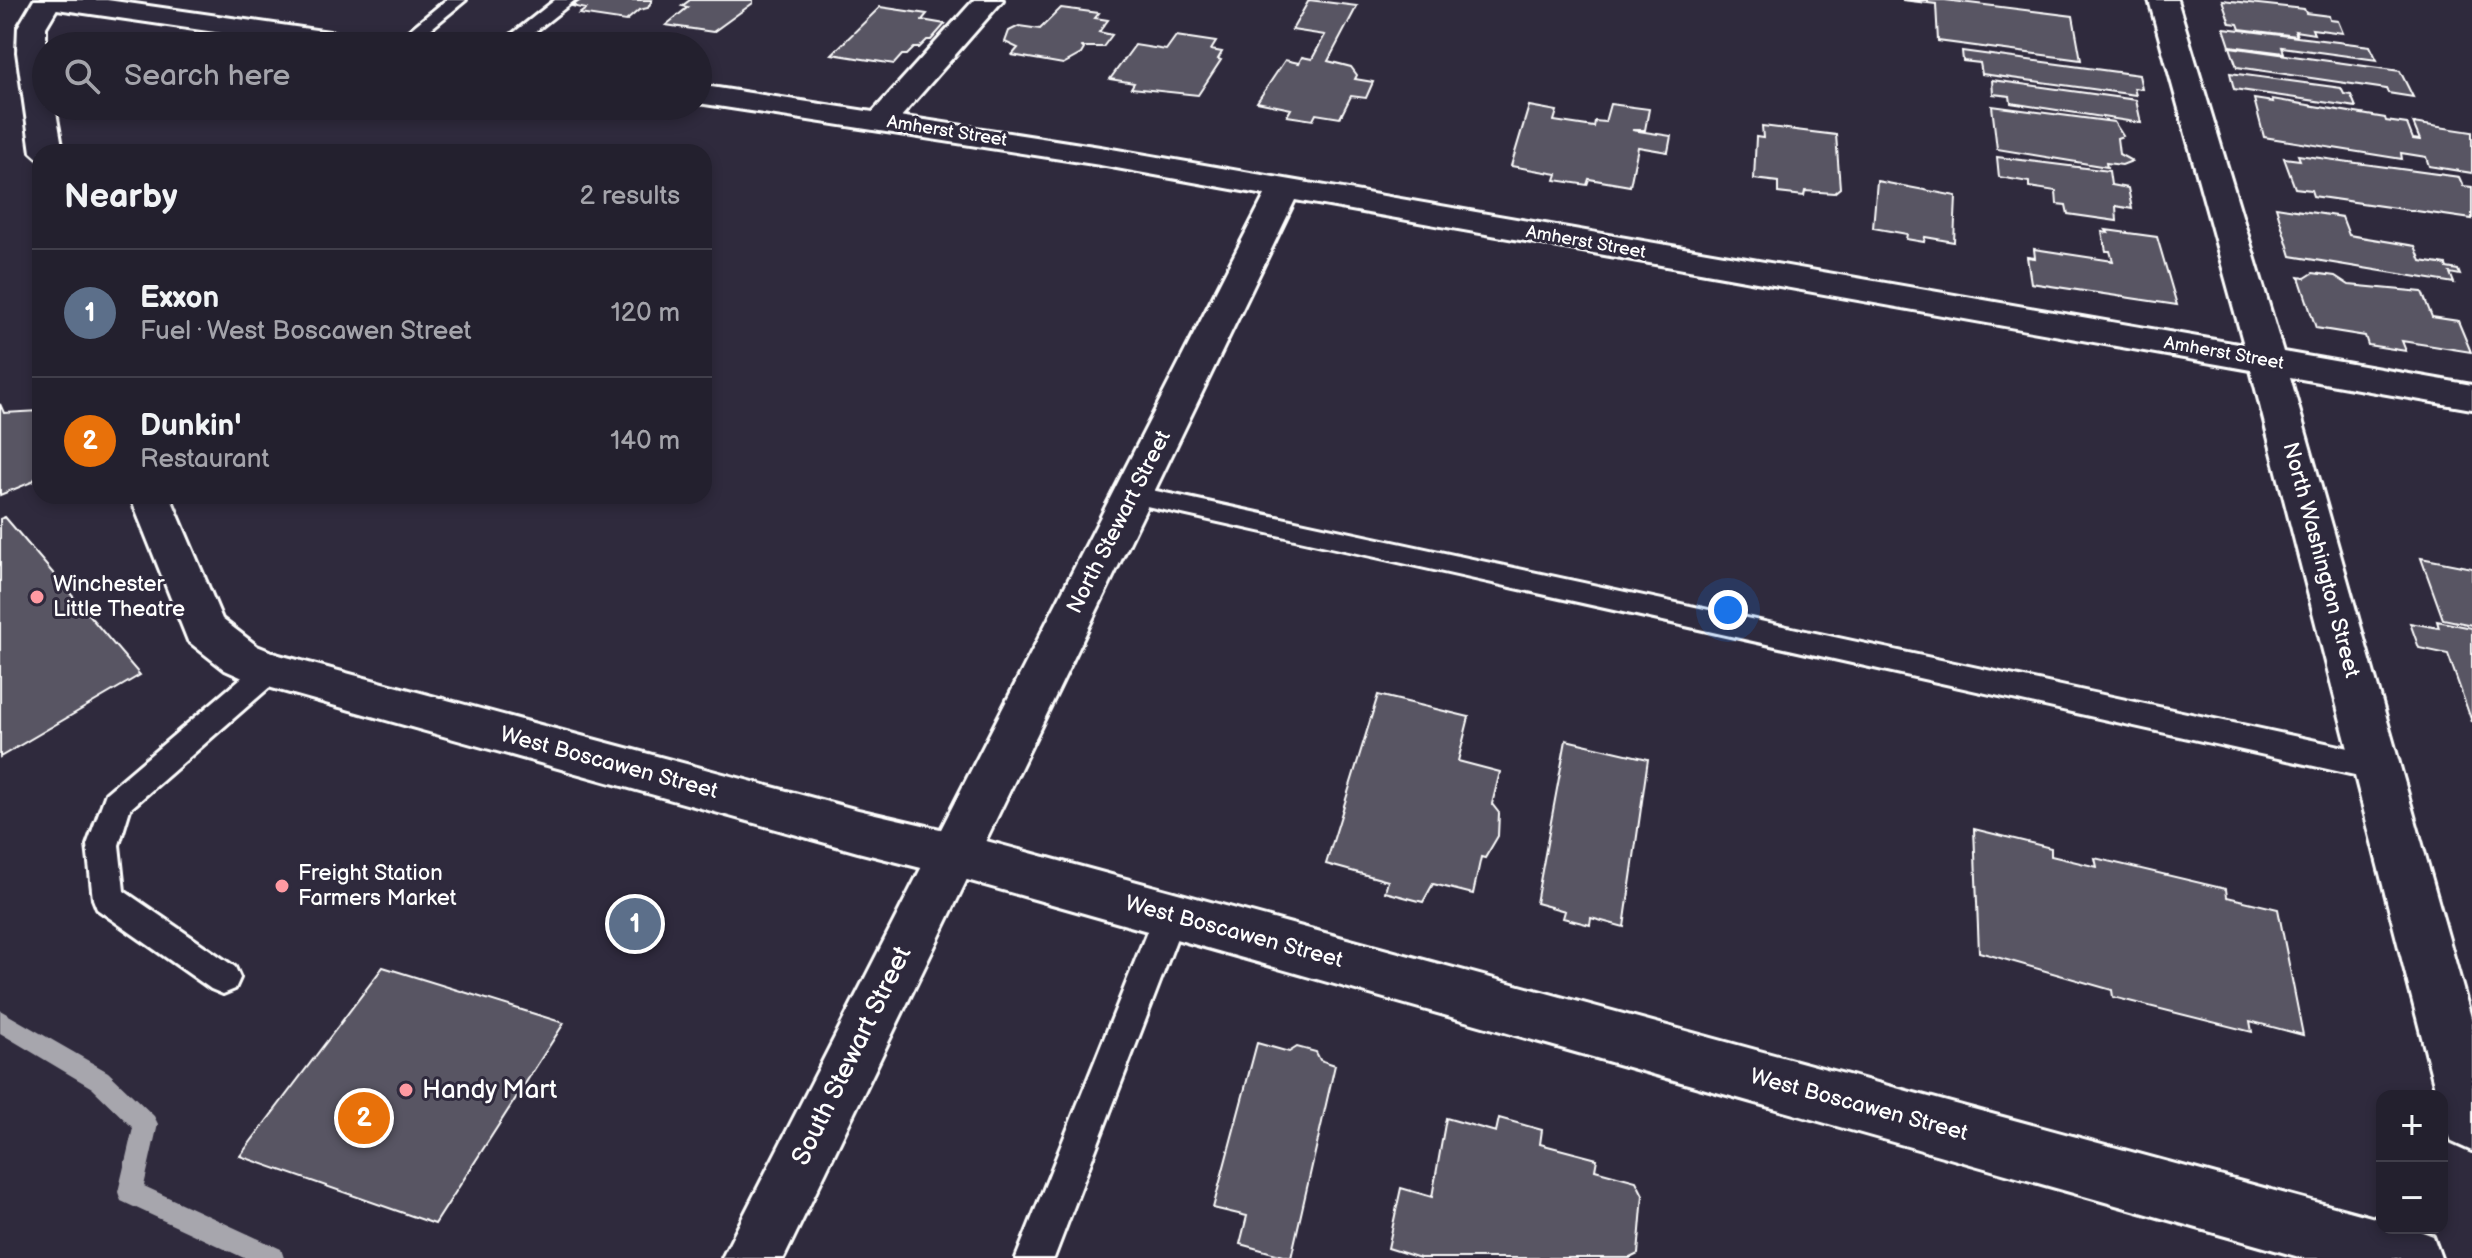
<!DOCTYPE html>
<meta charset="utf-8">
<style>
:root{--surface:#23202e;--page:#2f2d3a;--text:#f1f3f6;--muted:#a3a3aa;--line:#403e4a;--accent:#8c9099}
body{margin:0;font-family:"Balsamiq Sans",sans-serif;background:var(--page);color:var(--text)}
.controls{position:absolute;right:24px;bottom:24px;display:grid;overflow:hidden;border-radius:16px;box-shadow:0 4px 12px #0003}
.controls button{width:72px;height:72px;display:grid;place-items:center;padding:0;border:0;border-bottom:2px solid var(--line);background:var(--surface);color:var(--text);font:40px sans-serif}
.you{position:absolute;left:1728px;top:610px;width:28px;height:28px;margin:-20px;border:6px solid #fff;border-radius:50%;background:#1a73e8;box-shadow:0 0 0 12px #1a73e833}
.badge{display:grid;place-items:center;width:52px;height:52px;border-radius:50%;background:var(--accent);color:#fff;font-size:26px;font-weight:700}
.pin{position:absolute;translate:-50% -50%;border:4px solid #fff;box-shadow:0 2px 8px #0006}
.list{margin:0;padding:0;list-style:none}
h2{display:flex;justify-content:space-between;align-items:center;height:104px;margin:0;padding:0 32px;font-size:34px}
h2 small{font-size:26px;font-weight:400;color:var(--muted)}
.list li{display:grid;grid-template-columns:52px 1fr auto;gap:24px;align-items:center;box-sizing:border-box;height:128px;padding:0 32px;border-top:2px solid var(--line)}
.list b{display:block;font-size:30px;white-space:nowrap}
.list p{margin:0;font-size:26px;white-space:nowrap;color:var(--muted)}
.list em{font-size:26px;font-style:normal;color:var(--muted)}
.icon{flex:none;width:44px;height:44px;fill:none;stroke:currentColor;stroke-width:2;stroke-linecap:round;stroke-linejoin:round}
.map{position:relative;flex:none;width:2472px;height:1258px;overflow:hidden}
.search{position:absolute;background:var(--surface);box-shadow:0 4px 12px #0003;left:32px;top:32px;width:680px;height:88px;display:flex;align-items:center;gap:20px;box-sizing:border-box;padding:0 28px;border-radius:44px;color:var(--muted);font-size:30px}
.panel{position:absolute;background:var(--surface);box-shadow:0 4px 12px #0003;left:32px;top:144px;width:680px;height:360px;border-radius:24px}
.map>svg:first-child{display:block}
.lines{fill:none;stroke-linecap:round;stroke-linejoin:round}
.stream{fill:#a7a6ad;fill-rule:evenodd}
.building{fill:#595564;stroke:#fff;stroke-width:2}
.lane-casing{stroke:#fff;stroke-width:6}
.street-casing{stroke:#fff;stroke-width:6}
.secondary-casing{stroke:#fff;stroke-width:6}
.primary-casing{stroke:#fff;stroke-width:6}
.lane{fill:#2f2a3d;fill-rule:evenodd}
.street{fill:#2f2a3d;fill-rule:evenodd}
.secondary{fill:#2f2a3d;fill-rule:evenodd}
.primary{fill:#2f2a3d;fill-rule:evenodd}
.poi-dot{fill:#ff9aa2;stroke:#2f2a3d;stroke-width:3}
.labels{text-anchor:middle;dominant-baseline:central;stroke-width:6;stroke-linejoin:round;paint-order:stroke}
.far-street-label{font-size:18px;fill:#fff;stroke:#2f2a3d}
.street-label{font-size:22px;fill:#fff;stroke:#2f2a3d}
.poi-label{font-size:22px;fill:#fff;stroke:#2f2a3d;text-anchor:start}
.near-street-label{font-size:26px;fill:#fff;stroke:#2f2a3d}
.near-poi-label{font-size:26px;fill:#fff;stroke:#2f2a3d;text-anchor:start}
</style>
<div class="map">
<svg width="2472" height="1258" viewBox="0 0 2472 1258">
<rect width="100%" height="100%" fill="#2f2a3d"/>
<filter id="ink" filterUnits="userSpaceOnUse"><feTurbulence type="fractalNoise" baseFrequency=".0125" numOctaves="2"/><feDisplacementMap in="SourceGraphic" scale="16" xChannelSelector="R" yChannelSelector="G"/><feConvolveMatrix kernelMatrix="1 2 1 2 8 2 1 2 1" color-interpolation-filters="sRGB"/></filter>
<g filter="url(#ink)">
<g class="lines">
<path class="stream" d="M0,1010L108,1072L154,1116L158,1124L144,1186L281,1249L284,1258H244L121,1201L118,1192L133,1128L92,1088L0,1033Z"/>
</g>
<path class="building" d="M581,0H652L648,8L639,10L626,21L579,14L586,9L572,6Z
M690,0H753V3L713,32L666,25L688,7L682,6Z
M1309,0L1357,6L1328,61L1351,67L1357,75L1355,79L1373,82L1366,98L1351,96L1340,118L1316,114L1313,120L1287,116L1291,109L1257,102L1285,60L1299,63L1302,57L1312,59L1325,35L1292,30Z
M1902,0H1945L2073,16L2081,60L1938,41L1936,4Z
M2222,0L2304,9L2306,13L2329,16L2330,20L2338,21L2343,33L2312,29L2314,34L2295,31L2297,36L2240,29L2238,24L2230,23Z
M880,7L927,14L922,20L945,24L931,40H927L919,48H914L907,55H902L894,64L832,54Z
M1061,8L1099,13L1095,18L1108,20L1099,32L1112,35L1103,47H1082L1084,49L1081,54L1063,64L1012,55L1018,48L1005,42L1009,31L1019,26L1040,29Z
M2224,28L2370,46L2377,60L2282,47L2284,53L2230,46Z
M1176,36L1216,42L1211,50L1222,52L1218,59L1221,60L1198,95L1131,88L1134,83L1110,79L1135,45L1166,50Z
M2230,47L2400,71L2413,97L2388,93L2386,89L2237,67Z
M1962,51L2139,75L2142,89L2134,88L2136,95L1982,74L1980,63L1963,61Z
M2230,73L2341,88L2344,94L2351,95L2356,107L2234,89Z
M1992,80L2136,100L2141,123L2011,103L2010,96L1993,94Z
M2254,99L2273,102L2272,99L2385,118L2386,121L2407,124L2413,139L2420,140L2413,123L2472,132V173L2429,166L2426,157L2401,153L2402,159L2264,137Z
M1610,104L1649,109L1645,130H1632L1671,136L1668,152L1638,147L1630,186L1589,179L1587,185L1555,180L1557,174L1511,166L1529,106L1557,111L1554,121L1594,127L1595,121L1605,122Z
M1992,106L2114,122L2123,136L2117,138L2119,154L2132,161L2122,165L2106,163L2107,167L1997,149Z
M1762,126L1836,135L1840,188L1834,193L1805,191L1804,196L1778,193V182L1754,179L1756,137L1763,138Z
M2298,155L2459,177L2463,186L2472,187V219L2313,196L2311,190L2295,188L2284,158L2300,160Z
M1997,157L2109,171L2111,185L2128,188L2132,209L2116,206L2117,221L2068,214L2066,205L2057,204L2056,191L2029,187V182L1999,177Z
M1877,181L1956,196L1954,242L1925,237L1924,242L1906,239L1907,234L1873,228Z
M2276,207L2342,217L2349,235L2415,246L2421,261L2446,265L2447,268L2458,270L2460,275L2450,273L2454,283L2291,256Z
M2106,230L2157,237L2177,305L2031,283L2027,257L2035,258L2034,249L2113,261L2110,251H2106L2102,232L2108,233Z
M2313,273L2335,276L2349,285L2422,292L2432,317L2458,321L2471,352L2402,341L2406,351L2368,345L2365,336L2316,328L2299,277L2305,278Z
M0,404L4,413L40,411V473L32,482L0,495Z
M5,517L140,675L0,757V519Z
M2421,558L2472,568V625L2443,619Z
M2437,621L2472,628V722L2448,654L2419,648L2410,623L2439,628Z
M1378,695L1469,717L1458,761L1500,772L1492,804L1499,813L1498,836L1485,858L1481,857L1473,894L1433,884L1423,902L1385,892L1388,881L1326,864Z
M1566,740L1648,759L1624,927L1591,918L1590,925L1563,918L1565,911L1536,903Z
M1974,829L2051,848V856L2097,867L2095,858L2226,889L2227,897L2278,909L2303,1035L2250,1021L2252,1032L2113,997L2112,990L1979,952Z
M383,967L564,1023L435,1224L240,1156Z
M1257,1043L1289,1052L1297,1047L1316,1052L1320,1060L1335,1065L1291,1258L1240,1244L1247,1216L1213,1208Z
M1446,1118L1496,1132L1499,1118L1542,1130L1540,1144L1597,1159L1595,1170L1636,1181L1643,1195L1638,1254L1630,1258H1420L1388,1248L1401,1188L1432,1197Z"/>
<g class="lines">
<g class="lane-casing">
<path id="lane" d="M446,0H466L410,46H390Z
M555,0H575L517,46H497Z
M1133,486L2377,754L2388,758L2392,767L2388,776L2377,780L1124,501L1120,495L1124,489Z
M270,659L280,662L284,670L280,678L130,809L119,845L124,891L235,967L240,978L235,989L223,994L211,989L97,909L93,899L87,845L106,793L260,662Z
M1170,899L1182,904L1186,914L1054,1258H1016L1154,914L1158,904Z"/>
</g>
<g class="street-casing">
<path id="street" d="M974,0H1003L893,126L882,129L871,126L867,120L871,114Z"/>
</g>
<g class="secondary-casing">
<path id="secondary" d="M36,0H107L371,38L381,40L385,46H312L50,8L40,6Z
M2149,0H2177L2283,352L2472,385V409L2290,377L2472,1021V1151L2452,1142L2442,1117V1096H2437L2251,370L1295,200L784,1258H722L1265,195L1100,165L698,103V85L1100,147L2244,345Z"/>
</g>
<g class="primary-casing">
<path id="primary" d="M34,0H62L46,27V106H55L63,152H40V160L31,152L17,52L18,27Z
M130,496H170L222,619L257,646L279,655L858,810L953,832L2382,1220V1228H2412L2433,1236L2441,1258H2303L953,876L858,852L254,683L225,670L188,641Z"/>
</g>
<use href="#lane" class="lane"/>
<use href="#street" class="street"/>
<use href="#secondary" class="secondary"/>
<use href="#primary" class="primary"/>
</g>
</g>
<g class="poi-dot">
<circle cx="37" cy="597" r="8"/>
<circle cx="282" cy="886" r="8"/>
<circle cx="406" cy="1090" r="8"/>
</g>
<g class="labels">
<g class="far-street-label">
<text transform="translate(947 131) rotate(9)">Amherst Street</text>
<text transform="translate(1586 242) rotate(10)">Amherst Street</text>
<text transform="translate(2224 353) rotate(10)">Amherst Street</text>
</g>
<g class="street-label">
<text transform="translate(1119 522) rotate(-63)">North Stewart Street</text>
<text transform="translate(2321 560) rotate(75)">North Washington Street</text>
<text transform="translate(609 763) rotate(15)">West Boscawen Street</text>
<text transform="translate(1234 932) rotate(15)">West Boscawen Street</text>
<text transform="translate(1859 1105) rotate(15)">West Boscawen Street</text>
</g>
<g class="poi-label">
<text x="53" y="584">Winchester<tspan x="53" dy="25">Little Theatre</tspan></text>
<text x="298" y="873">Freight Station<tspan x="298" dy="25">Farmers Market</tspan></text>
</g>
<g class="near-street-label">
<text transform="translate(852 1056) rotate(-64)">South Stewart Street</text>
</g>
<g class="near-poi-label">
<text x="422" y="1090">Handy Mart</text>
</g>
</g>
</svg>
<div class="controls">
<button>+</button>
<button>−</button>
</div>
<div class="you"></div>
<div class="pin badge" style="left:635px;top:924px;background:#5c6f8a">1</div>
<div class="pin badge" style="left:364px;top:1118px;background:#e8710a">2</div>
<div class="search"><svg class="icon" aria-label="search" viewBox="0 0 24 24"><circle cx="10" cy="10" r="6"/><path d="M15 15l6 6"/></svg>Search here</div>
<section class="panel">
<h2>Nearby<small>2 results</small></h2>
<ul class="list">
<li><span class="badge" style="background:#5c6f8a">1</span><div><b>Exxon</b><p>Fuel · West Boscawen Street</p></div><em>120 m</em></li>
<li><span class="badge" style="background:#e8710a">2</span><div><b>Dunkin'</b><p>Restaurant</p></div><em>140 m</em></li>
</ul>
</section>
</div>
